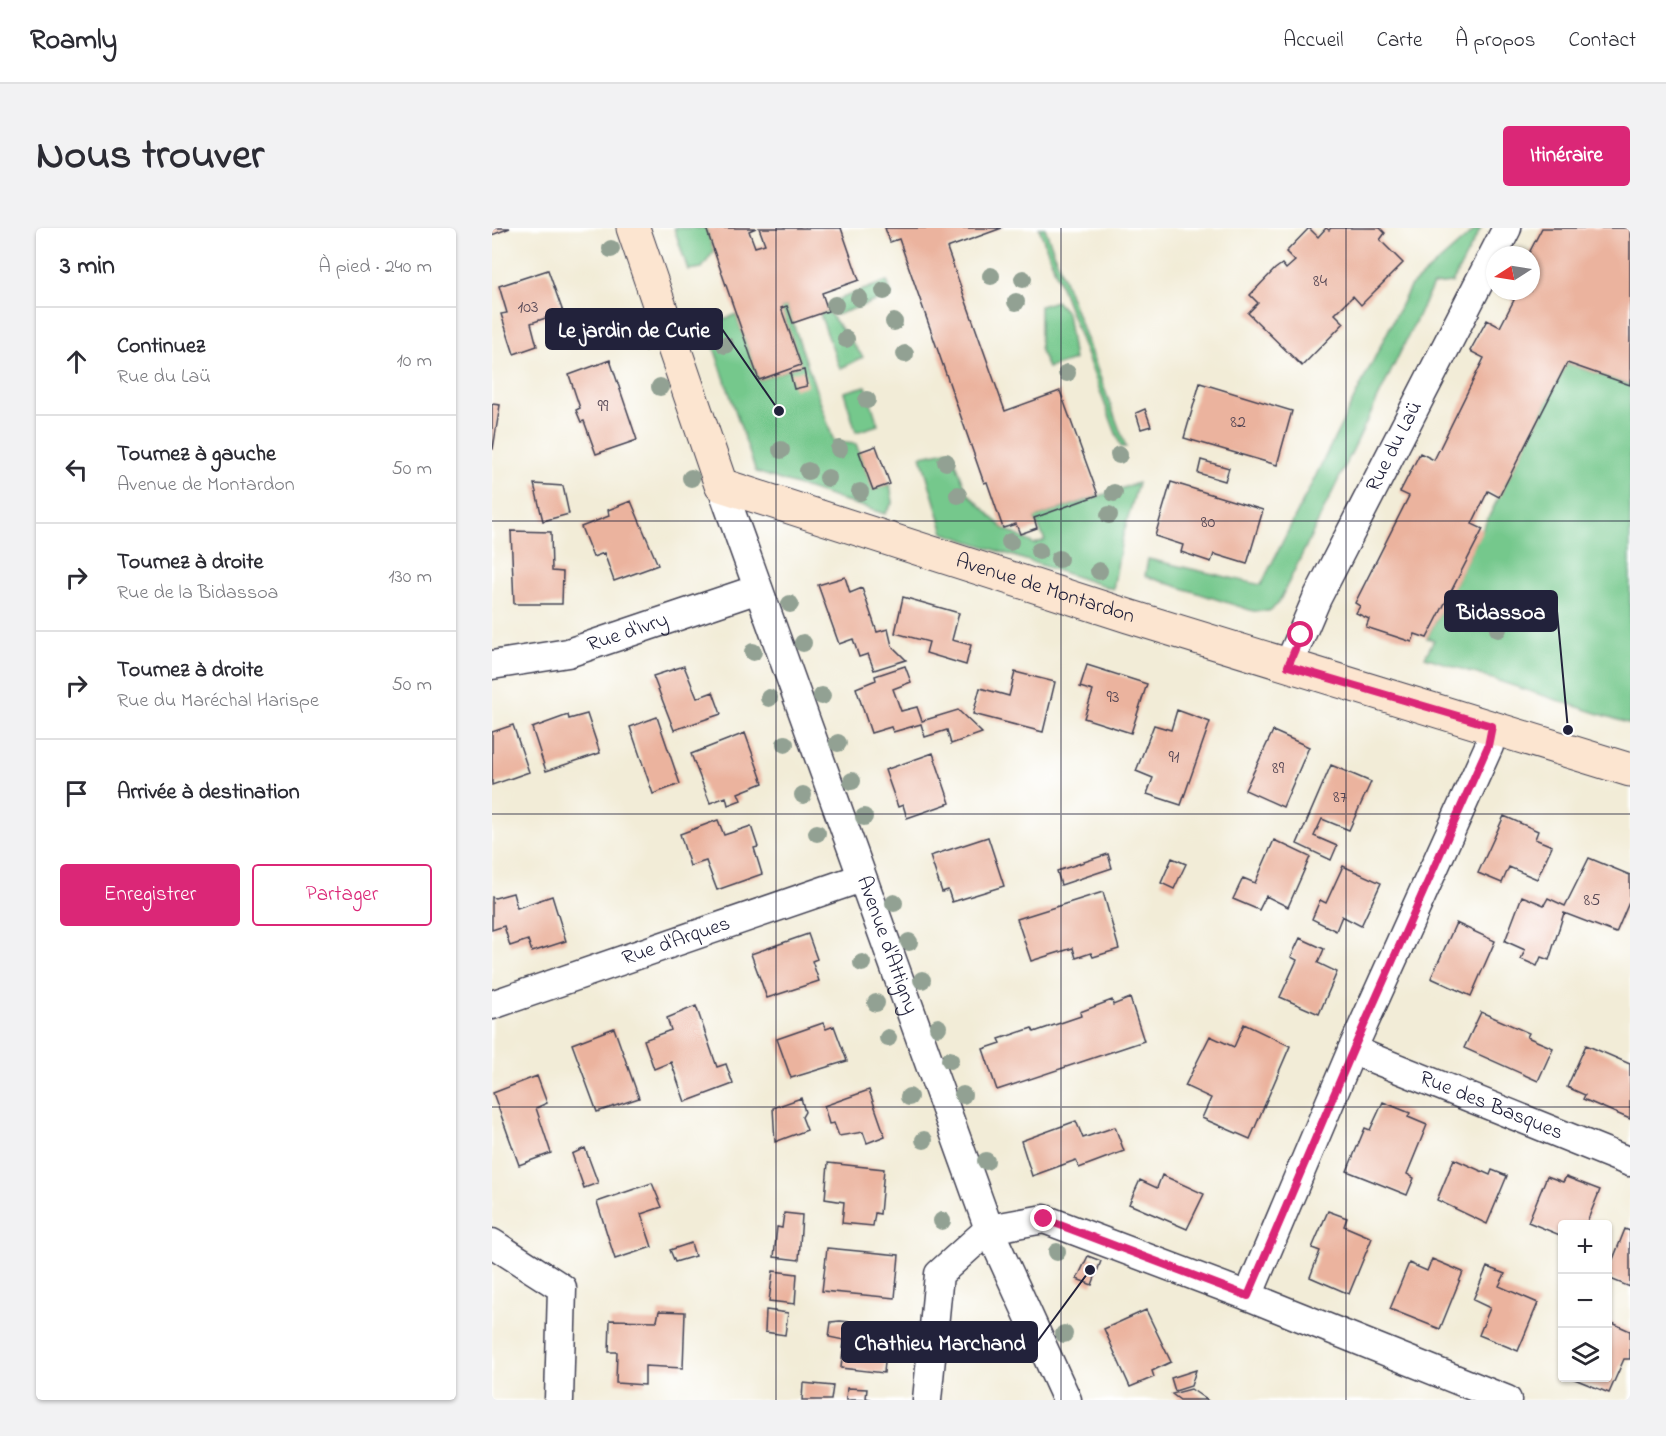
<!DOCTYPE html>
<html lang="fr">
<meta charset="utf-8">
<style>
:root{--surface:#fff;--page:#f2f2f3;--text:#2b2b33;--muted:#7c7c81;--line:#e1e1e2;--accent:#db2777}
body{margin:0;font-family:"Indie Flower",sans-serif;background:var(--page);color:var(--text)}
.controls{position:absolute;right:18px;bottom:18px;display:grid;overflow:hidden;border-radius:6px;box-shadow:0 2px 4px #0004}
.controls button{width:54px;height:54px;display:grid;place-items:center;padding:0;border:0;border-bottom:2px solid var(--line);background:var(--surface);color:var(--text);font:30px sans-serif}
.compass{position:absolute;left:994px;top:18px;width:54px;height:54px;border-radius:50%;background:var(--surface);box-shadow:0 2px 4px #0004;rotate:258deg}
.stop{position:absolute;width:18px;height:18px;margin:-14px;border:4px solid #db2777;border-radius:50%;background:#fff}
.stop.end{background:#db2777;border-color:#fff;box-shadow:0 2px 6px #0008}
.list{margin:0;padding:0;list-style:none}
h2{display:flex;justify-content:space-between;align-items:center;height:78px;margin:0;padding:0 24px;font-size:26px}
h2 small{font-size:20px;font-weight:400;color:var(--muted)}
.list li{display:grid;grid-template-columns:39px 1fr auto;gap:18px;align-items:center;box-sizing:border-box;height:108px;padding:0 24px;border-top:2px solid var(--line)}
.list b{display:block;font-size:22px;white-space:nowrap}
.list p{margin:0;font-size:20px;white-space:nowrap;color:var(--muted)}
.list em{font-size:20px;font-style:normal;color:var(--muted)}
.actions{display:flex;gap:12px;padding:18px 24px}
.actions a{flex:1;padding:14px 0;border:2px solid var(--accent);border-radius:6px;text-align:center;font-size:21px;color:var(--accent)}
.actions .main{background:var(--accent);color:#fff}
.icon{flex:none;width:33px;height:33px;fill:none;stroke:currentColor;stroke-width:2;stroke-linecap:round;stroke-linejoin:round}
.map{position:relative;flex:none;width:1138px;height:1172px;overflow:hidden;border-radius:6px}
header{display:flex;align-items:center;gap:36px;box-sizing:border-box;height:84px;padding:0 30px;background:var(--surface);border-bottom:2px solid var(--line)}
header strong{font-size:28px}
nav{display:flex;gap:33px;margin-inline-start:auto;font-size:21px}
.intro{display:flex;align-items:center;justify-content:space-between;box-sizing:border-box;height:144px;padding:0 36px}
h1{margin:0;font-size:42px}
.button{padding:15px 27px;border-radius:6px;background:var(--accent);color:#fff;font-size:21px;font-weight:700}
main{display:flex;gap:36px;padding:0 36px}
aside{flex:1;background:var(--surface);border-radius:6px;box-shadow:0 2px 4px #0004}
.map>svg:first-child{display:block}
.green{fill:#74c88c;stroke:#4b7564;stroke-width:1.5}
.building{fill:#ebb39e}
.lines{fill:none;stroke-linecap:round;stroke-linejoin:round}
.street-casing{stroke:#414052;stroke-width:31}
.secondary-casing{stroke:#414052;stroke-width:35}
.street{stroke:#fff;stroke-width:28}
.secondary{stroke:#fce5d0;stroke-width:33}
.tree{fill:#92a193}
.route{stroke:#db2777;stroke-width:8}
.grid{fill:none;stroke:#22223b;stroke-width:1.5;stroke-opacity:0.55}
.labels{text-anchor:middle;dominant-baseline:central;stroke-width:6;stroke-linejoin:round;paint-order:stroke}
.number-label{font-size:18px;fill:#544654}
.street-label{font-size:21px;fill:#22223b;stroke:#fff}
.leader{fill:none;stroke:#22223b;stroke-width:2}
.callout-dot{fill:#22223b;stroke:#fff;stroke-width:2}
.callout{fill:#22223b;stroke:#22223b;stroke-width:2}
.callout-label{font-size:22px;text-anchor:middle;font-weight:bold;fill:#fff}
</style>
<header>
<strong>Roamly</strong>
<nav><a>Accueil</a><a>Carte</a><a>À propos</a><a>Contact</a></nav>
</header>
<div class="intro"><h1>Nous trouver</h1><a class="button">Itinéraire</a></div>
<main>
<aside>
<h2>3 min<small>À pied · 240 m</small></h2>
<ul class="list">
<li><svg class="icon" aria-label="ahead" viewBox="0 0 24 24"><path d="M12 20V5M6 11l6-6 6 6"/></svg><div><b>Continuez</b><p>Rue du Laü</p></div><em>10 m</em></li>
<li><svg class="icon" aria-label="left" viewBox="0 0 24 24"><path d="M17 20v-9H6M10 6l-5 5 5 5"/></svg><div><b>Tournez à gauche</b><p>Avenue de Montardon</p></div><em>50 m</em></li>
<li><svg class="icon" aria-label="right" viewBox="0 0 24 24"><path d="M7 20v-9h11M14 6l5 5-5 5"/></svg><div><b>Tournez à droite</b><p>Rue de la Bidassoa</p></div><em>130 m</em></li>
<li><svg class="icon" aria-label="right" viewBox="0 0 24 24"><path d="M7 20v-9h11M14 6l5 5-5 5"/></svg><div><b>Tournez à droite</b><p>Rue du Maréchal Harispe</p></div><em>50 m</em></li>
<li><svg class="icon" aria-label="arrive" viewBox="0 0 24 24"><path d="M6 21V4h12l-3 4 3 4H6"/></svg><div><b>Arrivée à destination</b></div></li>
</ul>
<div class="actions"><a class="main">Enregistrer</a><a>Partager</a></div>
</aside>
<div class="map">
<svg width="1138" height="1172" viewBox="0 0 1138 1172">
<rect width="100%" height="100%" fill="#fff"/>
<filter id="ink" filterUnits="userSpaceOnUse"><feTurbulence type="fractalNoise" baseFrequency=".0167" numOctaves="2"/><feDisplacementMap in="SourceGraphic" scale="12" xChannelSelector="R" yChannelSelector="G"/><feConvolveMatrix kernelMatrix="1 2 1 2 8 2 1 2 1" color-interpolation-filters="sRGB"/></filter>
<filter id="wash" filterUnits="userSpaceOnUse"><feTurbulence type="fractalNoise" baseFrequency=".008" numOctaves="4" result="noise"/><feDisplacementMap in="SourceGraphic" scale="24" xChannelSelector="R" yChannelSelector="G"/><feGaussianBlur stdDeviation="1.35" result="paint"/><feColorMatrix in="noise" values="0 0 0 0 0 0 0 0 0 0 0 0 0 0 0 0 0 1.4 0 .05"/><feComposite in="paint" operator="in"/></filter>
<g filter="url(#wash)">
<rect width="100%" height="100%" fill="#f2ecd7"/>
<path class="green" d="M182,0H214L222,23L210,40L196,42Z
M547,0H553L634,219H629Z
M985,0H989L960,55L941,57L786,376L777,383H761L653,348L656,331L769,357L918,59Z
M395,53L400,67L344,87L339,74Z
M564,73L575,85L582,132L556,140L548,122V78Z
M295,78L342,214L364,216L381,262L398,256L401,274L393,286L264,244L215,99L244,86L267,152L309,137L289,80Z
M336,83L371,129L348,141L328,86Z
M1075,135L1138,157V496L933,429L942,412L935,410Z
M374,158L386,197L364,204L352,164Z
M459,222L475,264L511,300L542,316L553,312L542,290L646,255L630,311L621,361L452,305L429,228Z"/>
<g id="blocks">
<path class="building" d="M0,0H18L0,7Z
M214,0H264L257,3L263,19L273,16L267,0H349L367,52L330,65L336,83L301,95L295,78L289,80L309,137L267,152Z
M393,0H510L455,20L513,183L568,163L606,267L542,290L545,300L528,306L524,296L511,300L495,254L492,255L407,11L398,14Z
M817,0L826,9L834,0L837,2L839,0H888L893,5L888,12L911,35L869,77L861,68L843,86L852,95L810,138L756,85L766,75L758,67L783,41L790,36L794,41L803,33L794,24Z
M1050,0H1138V157L1075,135L1007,269L996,263L980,296L991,301L935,410L923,406L920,414L874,399L877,391L864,385L868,378L863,375L917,268L908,264L928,225L942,232L992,130L978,123L995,92L1008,99L1022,72L1015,68L1018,63H1039V27H1036Z
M56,42L71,84L39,95L45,118L22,126L9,86L15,85L7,58Z
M118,132L145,212L104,226L92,193L89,194L84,182L88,180L77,147Z
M312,142L315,158L302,161L298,145Z
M708,155L800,183L785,237L692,210Z
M0,176L8,177L1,221H0Z
M653,181L659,198L649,201L644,185Z
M384,218L398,256L381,262L367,224Z
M709,232L737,240L733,253L706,245Z
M679,254L771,282L755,336L722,326L719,334L689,324L691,317L663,308Z
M42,256L71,258L77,286L51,293Z
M139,273L166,337L122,353L112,325L101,329L89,299L117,288L116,282Z
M19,303L59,304L60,343L71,344L70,376H22Z
M353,349L358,365L370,360L385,404L396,401L400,418L414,432L382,442L376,426L367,429L361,411L347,416L326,357Z
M411,369L467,385L460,412L479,417L474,437L434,425L437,414L403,405Z
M595,437L655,456L639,505L592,490L601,463L588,459Z
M192,438L205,470L221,464L229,486L182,502L161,448Z
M413,438L419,454L401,461L409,483L425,479L430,493L466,482L490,505L459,516L455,502L433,509L429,496L401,504L399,499L379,505L364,460L384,452L383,448Z
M523,444L563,454L551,504L481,486L488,460L517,468Z
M685,482L718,494L689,577L655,566L661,550L644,543L662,497L679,502Z
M95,486L108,525L54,543L40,500L76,487L77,491Z
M165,489L188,556L161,566L138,499Z
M21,497L37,544L0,557V504Z
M781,503L817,519L791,579L753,562Z
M253,505L271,555L246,565L249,572L236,577L234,569L218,575L199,526Z
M441,525L458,575L415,590L411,577L406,579L393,542Z
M839,537L879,554L857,602L830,591L822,608L845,618L839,632L805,616Z
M1012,588L1046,603L1043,611L1060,618L1045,651L1017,639L1010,655L986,645Z
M226,592L232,607L259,598L266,619L262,620L270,646L225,662L214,633L198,638L188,606Z
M496,609L512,658L460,674L456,662L450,664L438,628Z
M782,612L818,629L796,679L774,668L767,682L741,671L751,650L763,655Z
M616,626L620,640L569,657L565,643Z
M680,630L694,636L682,661L669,655Z
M1097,630L1138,647V672L1124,705L1072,685L1057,732L1049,729L1045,738L1029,731L1033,722L1013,713L1030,668L1052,677L1056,670L1073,678Z
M851,638L889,655L869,698L850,688L844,703L820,691L828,672L834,675Z
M611,664L627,721L601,729L599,725L584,730L581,720L539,733L525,691Z
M21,665L25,680L60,668L74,713L40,724L36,712L18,718L12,698L0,702V669L3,670Z
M964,695L1003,713L979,768L939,750Z
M316,706L325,731L320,733L327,753L275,770L259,726Z
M808,710L832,721L826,735L845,744L827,786L788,769L805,732L799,729Z
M638,770L652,813L505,862L491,821L509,815L507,811L540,800L542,804L589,788L588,784L620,772L621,777Z
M204,778L225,839L234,836L241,856L193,874L179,834L162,841L152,812L179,802L175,790Z
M989,784L1037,805L1035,809L1061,820L1046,853L972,820Z
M331,795L334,801L342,798L355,833L299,850L285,811Z
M752,796L798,818L758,911L710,890L719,870L693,858L718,808L742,819Z
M122,800L147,870L105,884L80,816Z
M1094,817L1138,836V891L1091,871L1093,867L1075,859Z
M45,848L55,875L44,880L59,925L27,937L1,865Z
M377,862L393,908L375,915L371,904L347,908L342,895L337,896L332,878Z
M309,870L313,884L310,889L315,902L283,914L281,880Z
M891,874L918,885L916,889L935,897L915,946L922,950L915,967L855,943L873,900L878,902Z
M584,893L591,910L623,899L632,923L587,940L584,932L540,948L529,913Z
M93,920L106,955L92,960L80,926Z
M962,931L998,947L1000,942L1015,948L995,996L945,972Z
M336,935L392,941L388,986L383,985L381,998L350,995L352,974L333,971Z
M670,947L712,966L695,1001L637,976L648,952L665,960Z
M1055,948L1071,954L1074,949L1108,962L1094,996H1071L1070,1008L1036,994Z
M160,955L170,979L149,986L160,1019L123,1031L105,974Z
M836,983L855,990L852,998L880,1010L857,1066L818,1049L828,1023L820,1020Z
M292,985L310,987L307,1032L282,1029L285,999L290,1000Z
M1133,1001L1138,1003V1059L1116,1050V1044Z
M199,1015L203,1028L183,1034L178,1022Z
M335,1020L407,1027L403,1070L330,1063Z
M596,1028L609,1033L600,1057L585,1051Z
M940,1031L971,1044L948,1101L898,1081L917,1035L935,1043Z
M995,1039L1013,1046L1007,1058L1046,1075L1026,1123L987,1107L998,1080L981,1072Z
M281,1043L305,1046L303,1076L277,1073Z
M274,1082L296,1085L293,1107L273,1104Z
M654,1082L679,1134L660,1143L662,1149L638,1159L612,1101Z
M167,1083L193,1084L191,1140L153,1138V1157L124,1155L125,1124H117L118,1092L165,1093Z
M348,1093L396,1098L392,1145L349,1140L352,1112L337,1109L339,1094Z
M1116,1093L1138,1103V1131H1132L1117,1165L1080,1150L1116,1149Z
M704,1142L699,1158L683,1163L679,1150Z
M311,1155L341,1158L339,1172H310Z
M355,1160L375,1161L374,1170L381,1172H354Z
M699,1161L715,1172H688L680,1166Z"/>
</g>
</g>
<g filter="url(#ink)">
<use href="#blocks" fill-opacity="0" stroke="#414052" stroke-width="1.5"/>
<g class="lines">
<g class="street-casing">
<g id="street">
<path id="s1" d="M229,257L497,1001L575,1172"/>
<path id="s2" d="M0,437L76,425L266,361"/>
<path id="s3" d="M796,438L825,370L1015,0"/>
<path id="s4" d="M0,777L369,650"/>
<path id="s5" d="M860,822L1138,934"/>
<path d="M0,1015L70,1060L67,1172"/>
<path d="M756,1068L860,822L997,518L1000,498"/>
<path d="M435,1172L447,1046L497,1001L552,991L756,1068L1015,1172"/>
</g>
</g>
<g class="secondary-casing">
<g id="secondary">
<path id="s6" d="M141,0L229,257L636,388L1138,542"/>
</g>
</g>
<use href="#street" class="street"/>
<use href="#secondary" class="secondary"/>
</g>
<g class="tree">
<circle cx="119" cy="21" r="9"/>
<circle cx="499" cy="48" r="9"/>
<circle cx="531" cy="51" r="9"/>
<circle cx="392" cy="63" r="9"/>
<circle cx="367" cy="70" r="9"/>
<circle cx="524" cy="74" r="9"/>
<circle cx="343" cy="77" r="9"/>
<circle cx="402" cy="94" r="9"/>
<circle cx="354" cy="111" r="9"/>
<circle cx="152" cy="115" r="9"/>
<circle cx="233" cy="117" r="9"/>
<circle cx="413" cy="126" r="9"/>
<circle cx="575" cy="145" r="9"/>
<circle cx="168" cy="159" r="9"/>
<circle cx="375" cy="172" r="9"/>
<circle cx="347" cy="221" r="9"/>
<circle cx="289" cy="222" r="9"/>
<circle cx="627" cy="227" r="9"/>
<circle cx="454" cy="234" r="9"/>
<circle cx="316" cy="243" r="9"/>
<circle cx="199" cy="250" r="9"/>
<circle cx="336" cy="250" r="9"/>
<circle cx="368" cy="264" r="9"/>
<circle cx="622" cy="265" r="9"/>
<circle cx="466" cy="267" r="9"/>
<circle cx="617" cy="287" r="9"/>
<circle cx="518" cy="314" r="9"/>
<circle cx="547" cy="323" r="9"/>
<circle cx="567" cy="331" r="9"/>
<circle cx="607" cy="343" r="9"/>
<circle cx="298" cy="376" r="9"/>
<circle cx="1006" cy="401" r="9"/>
<circle cx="311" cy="415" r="9"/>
<circle cx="261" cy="424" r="9"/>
<circle cx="330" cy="468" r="9"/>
<circle cx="277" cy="470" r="9"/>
<circle cx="346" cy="515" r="9"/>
<circle cx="293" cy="516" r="9"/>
<circle cx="360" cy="553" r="9"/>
<circle cx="311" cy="567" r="9"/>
<circle cx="372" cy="589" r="9"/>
<circle cx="325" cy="605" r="9"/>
<circle cx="402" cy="675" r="9"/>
<circle cx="417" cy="714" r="9"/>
<circle cx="370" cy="735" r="9"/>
<circle cx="430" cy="752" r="9"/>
<circle cx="384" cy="775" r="9"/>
<circle cx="446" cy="799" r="9"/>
<circle cx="396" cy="810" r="9"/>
<circle cx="458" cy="832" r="9"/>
<circle cx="471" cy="867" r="9"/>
<circle cx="417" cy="869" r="9"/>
<circle cx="432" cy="912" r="9"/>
<circle cx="494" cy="933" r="9"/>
<circle cx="450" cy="993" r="9"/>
<circle cx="565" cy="1024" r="9"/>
<circle cx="572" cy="1106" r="9"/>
<circle cx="526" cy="1126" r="9"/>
</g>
</g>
<g class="lines" filter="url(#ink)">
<path class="route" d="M552,991L756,1068L861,822L996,518L1000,498L796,438L809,407"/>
</g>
<path class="grid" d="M284,0V1172M569,0V1172M854,0V1172M0,293H1138M0,586H1138M0,879H1138"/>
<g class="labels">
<g class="number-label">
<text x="828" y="54">84</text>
<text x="36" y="80">103</text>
<text x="111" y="179">99</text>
<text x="746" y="195">82</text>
<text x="716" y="295">80</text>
<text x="621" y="470">93</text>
<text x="682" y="530">91</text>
<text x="786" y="541">89</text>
<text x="848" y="570">87</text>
<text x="1100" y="673">85</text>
</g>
<g class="street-label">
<text stroke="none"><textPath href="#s3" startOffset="244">Rue du Laü</textPath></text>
<text stroke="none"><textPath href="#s6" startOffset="612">Avenue de Montardon</textPath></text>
<text stroke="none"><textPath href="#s2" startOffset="140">Rue d'Ivry</textPath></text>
<text stroke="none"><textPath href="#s4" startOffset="195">Rue d'Arques</textPath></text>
<text stroke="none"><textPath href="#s1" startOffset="489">Avenue d'Attigny</textPath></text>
<text stroke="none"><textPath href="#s5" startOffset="150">Rue des Basques</textPath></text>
</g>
</g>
<path class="leader" d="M287 183L230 101M1076 502L1065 383M598 1042L545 1114"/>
<g class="callout-dot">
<circle cx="287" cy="183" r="6"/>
<circle cx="1076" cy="502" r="6"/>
<circle cx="598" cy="1042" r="6"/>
</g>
<g class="callout">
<rect x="54" y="81" width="176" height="40" rx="6"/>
<rect x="953" y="363" width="112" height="40" rx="6"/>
<rect x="350" y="1094" width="195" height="40" rx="6"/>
</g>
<g class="callout-label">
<text x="142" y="109">Le jardin de Curie</text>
<text x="1009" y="391">Bidassoa</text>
<text x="448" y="1122">Chathieu Marchand</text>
</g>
</svg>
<div class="controls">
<button>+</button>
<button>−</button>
<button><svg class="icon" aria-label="layers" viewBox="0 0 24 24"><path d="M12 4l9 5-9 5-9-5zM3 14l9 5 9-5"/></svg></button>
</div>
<svg class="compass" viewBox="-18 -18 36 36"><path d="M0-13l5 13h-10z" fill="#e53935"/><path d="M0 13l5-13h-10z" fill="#7c7c81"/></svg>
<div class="stop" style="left:809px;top:407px"></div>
<div class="stop end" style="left:552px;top:991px"></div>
</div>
</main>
